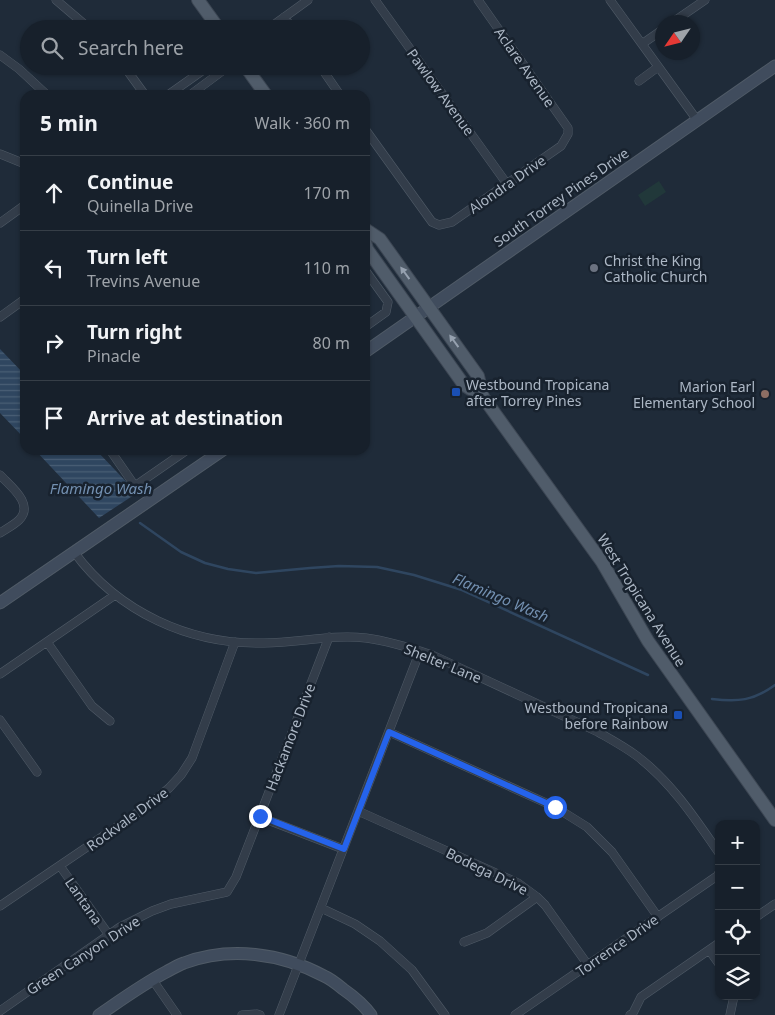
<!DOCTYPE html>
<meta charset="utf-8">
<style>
:root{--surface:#17202b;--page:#202833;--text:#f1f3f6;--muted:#9ea3a9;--line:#363e47}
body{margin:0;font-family:"Noto Sans",sans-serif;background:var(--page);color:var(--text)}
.controls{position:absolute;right:15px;bottom:15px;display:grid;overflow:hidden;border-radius:10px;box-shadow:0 1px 4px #0004}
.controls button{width:45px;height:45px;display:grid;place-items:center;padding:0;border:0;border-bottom:1px solid var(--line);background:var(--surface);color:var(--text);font:25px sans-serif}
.compass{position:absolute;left:655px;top:15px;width:45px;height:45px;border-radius:50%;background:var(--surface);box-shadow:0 1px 4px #0004;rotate:235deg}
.stop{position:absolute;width:15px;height:15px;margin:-11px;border:4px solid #2563eb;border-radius:50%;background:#fff}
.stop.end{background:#2563eb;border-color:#fff;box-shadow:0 1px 5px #0008}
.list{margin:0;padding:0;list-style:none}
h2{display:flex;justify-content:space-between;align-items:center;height:65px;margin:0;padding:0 20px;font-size:21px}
h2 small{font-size:16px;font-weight:400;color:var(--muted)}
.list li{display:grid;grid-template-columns:32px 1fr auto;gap:15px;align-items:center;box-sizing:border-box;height:75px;padding:0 20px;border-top:1px solid var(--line)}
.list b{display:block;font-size:19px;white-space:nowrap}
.list p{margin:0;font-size:16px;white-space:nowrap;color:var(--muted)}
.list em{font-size:16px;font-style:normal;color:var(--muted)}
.icon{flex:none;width:28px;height:28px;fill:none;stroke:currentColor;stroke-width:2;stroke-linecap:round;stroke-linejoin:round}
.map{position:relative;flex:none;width:775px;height:1015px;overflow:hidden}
.search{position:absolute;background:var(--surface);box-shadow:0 1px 4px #0004;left:20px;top:20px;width:350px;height:55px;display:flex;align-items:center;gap:12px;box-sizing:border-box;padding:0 18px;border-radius:28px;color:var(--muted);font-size:19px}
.panel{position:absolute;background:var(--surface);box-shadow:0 1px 4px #0004;left:20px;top:90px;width:350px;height:365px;border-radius:15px}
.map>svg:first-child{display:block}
.pitch{fill:#21383a}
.water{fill:url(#water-rules)}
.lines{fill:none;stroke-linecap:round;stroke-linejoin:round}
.stream{stroke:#2f4660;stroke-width:2.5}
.street-casing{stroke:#505b67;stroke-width:9}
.secondary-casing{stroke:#505b67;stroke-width:13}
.primary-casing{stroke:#3c4653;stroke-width:14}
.street{stroke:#333d4a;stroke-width:8}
.secondary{stroke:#404c5d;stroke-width:11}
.primary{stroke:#505c6a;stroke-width:12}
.oneway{fill:#96a1af}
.route{stroke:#2563eb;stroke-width:6}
.worship-dot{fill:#6b7280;stroke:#18222e;stroke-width:2}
.transit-dot{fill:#1a4fb4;stroke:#18222e;stroke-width:2}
.education-dot{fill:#8d6e63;stroke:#18222e;stroke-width:2}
.labels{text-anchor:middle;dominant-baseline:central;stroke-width:5;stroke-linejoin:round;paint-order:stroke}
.street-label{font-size:14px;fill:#adb8c6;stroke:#18222e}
.poi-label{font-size:14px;fill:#adb8c6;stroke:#18222e;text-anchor:start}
.water-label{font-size:15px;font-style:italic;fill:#7390b1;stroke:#18222e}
</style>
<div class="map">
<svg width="775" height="1015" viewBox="0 0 775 1015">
<defs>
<pattern id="water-rules" width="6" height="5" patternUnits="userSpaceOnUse" patternTransform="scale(1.25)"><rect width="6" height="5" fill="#2f4660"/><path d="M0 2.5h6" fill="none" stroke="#4a5f75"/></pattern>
</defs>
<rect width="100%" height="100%" fill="#1f2b39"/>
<path class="pitch" d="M659,181L666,192L645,206L638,195Z"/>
<path class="water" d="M0,349L25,375V439L0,413Z
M35,450H96L137,493L99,518Z"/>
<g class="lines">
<path class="stream" d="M140,523L181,552L205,563L228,569L256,573L310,568L339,566L377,567L414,575L462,590L648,675
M712,699C738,702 753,701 775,685"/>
<g class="street-casing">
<path id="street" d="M56,0L90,29
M375,0L507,184
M610,0L697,120
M284,17L293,29
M673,22L705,0
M268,29L308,0
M642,44L662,30
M0,55L19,69L47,95
M124,66L145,95
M320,66L340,95
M639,81L658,67
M168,95L209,66
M190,95L229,66
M365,129L432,222L439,225L452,222L561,146L568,134V128L478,0
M0,154L25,164
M0,223L25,205
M365,270L388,302L386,312L365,327
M0,317L25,299
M110,450L135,486L187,450
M0,475C10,486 35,504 19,520C14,525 6,529 0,533
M74,552C118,612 190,645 264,643C298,643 332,634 366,638C389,641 411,648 432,655L598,732C612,740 625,747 637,756C671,782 695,818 719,853
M47,642L92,706L110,721
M0,674L115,595
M0,720L37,772
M389,732L555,807L587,827L612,852L658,917
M358,811L518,883L537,897L545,905L588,965
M260,817L343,849
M60,866L109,935
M0,906L146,807L169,788L181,775L192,758L235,642
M321,908L355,924L380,941L412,970L445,1015
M756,917L775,904
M464,942L487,933L537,897
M709,950L719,964
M152,979L177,1015
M0,1011L120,927L152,911L171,904L227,892L236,877L329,637
M242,1015L257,1014L260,1015
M279,1015L420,651
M515,1015L717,876L719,873
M630,1015L633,1013L641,997L719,943
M730,1015L734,996"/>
</g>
<g class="secondary-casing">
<path id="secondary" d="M365,352L775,66
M0,603L223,450
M99,1015C121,1000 143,984 166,972C172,969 178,965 184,963C230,946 281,953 324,976C331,979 337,984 343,989C353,996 364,1005 371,1015"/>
</g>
<g class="primary-casing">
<path id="primary" d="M198,0L219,29
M245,66L266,95
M365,229L380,239L478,376L483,397
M365,242L367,249L464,385L483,397L602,562L648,641L775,820"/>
</g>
<use href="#street" class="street"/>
<use href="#secondary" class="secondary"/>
<use href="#primary" class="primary"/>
</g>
<defs><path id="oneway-solid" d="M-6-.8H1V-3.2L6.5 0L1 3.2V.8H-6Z" transform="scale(1.25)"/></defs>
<g class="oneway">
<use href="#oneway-solid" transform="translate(405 273) rotate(-126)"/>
<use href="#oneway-solid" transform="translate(454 341) rotate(-126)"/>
</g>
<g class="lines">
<path class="route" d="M260,816L344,849L389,732L555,807"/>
</g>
<circle class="worship-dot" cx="594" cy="268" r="5"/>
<g class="transit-dot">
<rect x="451" y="387" width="10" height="10" rx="2.5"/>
<rect x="673" y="710" width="10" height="10" rx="2.5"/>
</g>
<circle class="education-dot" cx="765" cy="394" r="5"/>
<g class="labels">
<g class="street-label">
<text transform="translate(525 67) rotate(55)">Aclare Avenue</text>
<text transform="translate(441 92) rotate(54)">Pawlow Avenue</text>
<text transform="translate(507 184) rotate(-35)">Alondra Drive</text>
<text transform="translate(561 197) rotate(-35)">South Torrey Pines Drive</text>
<text transform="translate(642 600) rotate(58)">West Tropicana Avenue</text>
<text transform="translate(443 663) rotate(22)">Shelter Lane</text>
<text transform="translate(290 737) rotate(-69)">Hackamore Drive</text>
<text transform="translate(127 819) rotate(-36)">Rockvale Drive</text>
<text transform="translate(487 871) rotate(26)">Bodega Drive</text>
<text transform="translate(84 901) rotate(55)">Lantana</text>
<text transform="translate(617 945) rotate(-35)">Torrence Drive</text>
<text transform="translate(83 955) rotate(-33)">Green Canyon Drive</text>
</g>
<g class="poi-label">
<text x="604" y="260">Christ the King<tspan x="604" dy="16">Catholic Church</tspan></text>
<text x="466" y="384">Westbound Tropicana<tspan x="466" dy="16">after Torrey Pines</tspan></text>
<text x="755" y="386" text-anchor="end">Marion Earl<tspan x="755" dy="16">Elementary School</tspan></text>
<text x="668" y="707" text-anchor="end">Westbound Tropicana<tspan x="668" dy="16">before Rainbow</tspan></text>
</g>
<g class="water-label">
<text x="101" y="488">Flamingo Wash</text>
<text transform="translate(501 597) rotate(23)">Flamingo Wash</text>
</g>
</g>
</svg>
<div class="controls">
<button>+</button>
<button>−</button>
<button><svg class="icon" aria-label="locate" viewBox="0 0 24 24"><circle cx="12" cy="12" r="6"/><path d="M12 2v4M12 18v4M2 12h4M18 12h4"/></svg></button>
<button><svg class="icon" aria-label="layers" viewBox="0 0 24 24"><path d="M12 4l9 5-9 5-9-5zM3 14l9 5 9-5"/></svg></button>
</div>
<svg class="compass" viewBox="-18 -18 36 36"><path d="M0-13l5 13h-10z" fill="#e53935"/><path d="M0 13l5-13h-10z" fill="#9ea3a9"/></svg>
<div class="stop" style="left:555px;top:807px"></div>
<div class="stop end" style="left:260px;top:816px"></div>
<div class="search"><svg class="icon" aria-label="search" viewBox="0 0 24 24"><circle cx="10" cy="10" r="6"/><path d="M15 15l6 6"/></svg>Search here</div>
<section class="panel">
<h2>5 min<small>Walk · 360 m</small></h2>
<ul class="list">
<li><svg class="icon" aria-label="ahead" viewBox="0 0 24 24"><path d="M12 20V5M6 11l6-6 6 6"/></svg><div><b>Continue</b><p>Quinella Drive</p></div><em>170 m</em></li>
<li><svg class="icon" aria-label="left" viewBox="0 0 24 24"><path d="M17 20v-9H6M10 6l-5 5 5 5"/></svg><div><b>Turn left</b><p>Trevins Avenue</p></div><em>110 m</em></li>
<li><svg class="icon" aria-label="right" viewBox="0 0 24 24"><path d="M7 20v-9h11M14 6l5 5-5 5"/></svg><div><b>Turn right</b><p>Pinacle</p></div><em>80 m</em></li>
<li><svg class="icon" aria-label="arrive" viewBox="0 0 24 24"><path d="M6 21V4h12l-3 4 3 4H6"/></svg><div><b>Arrive at destination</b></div></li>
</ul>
</section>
</div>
